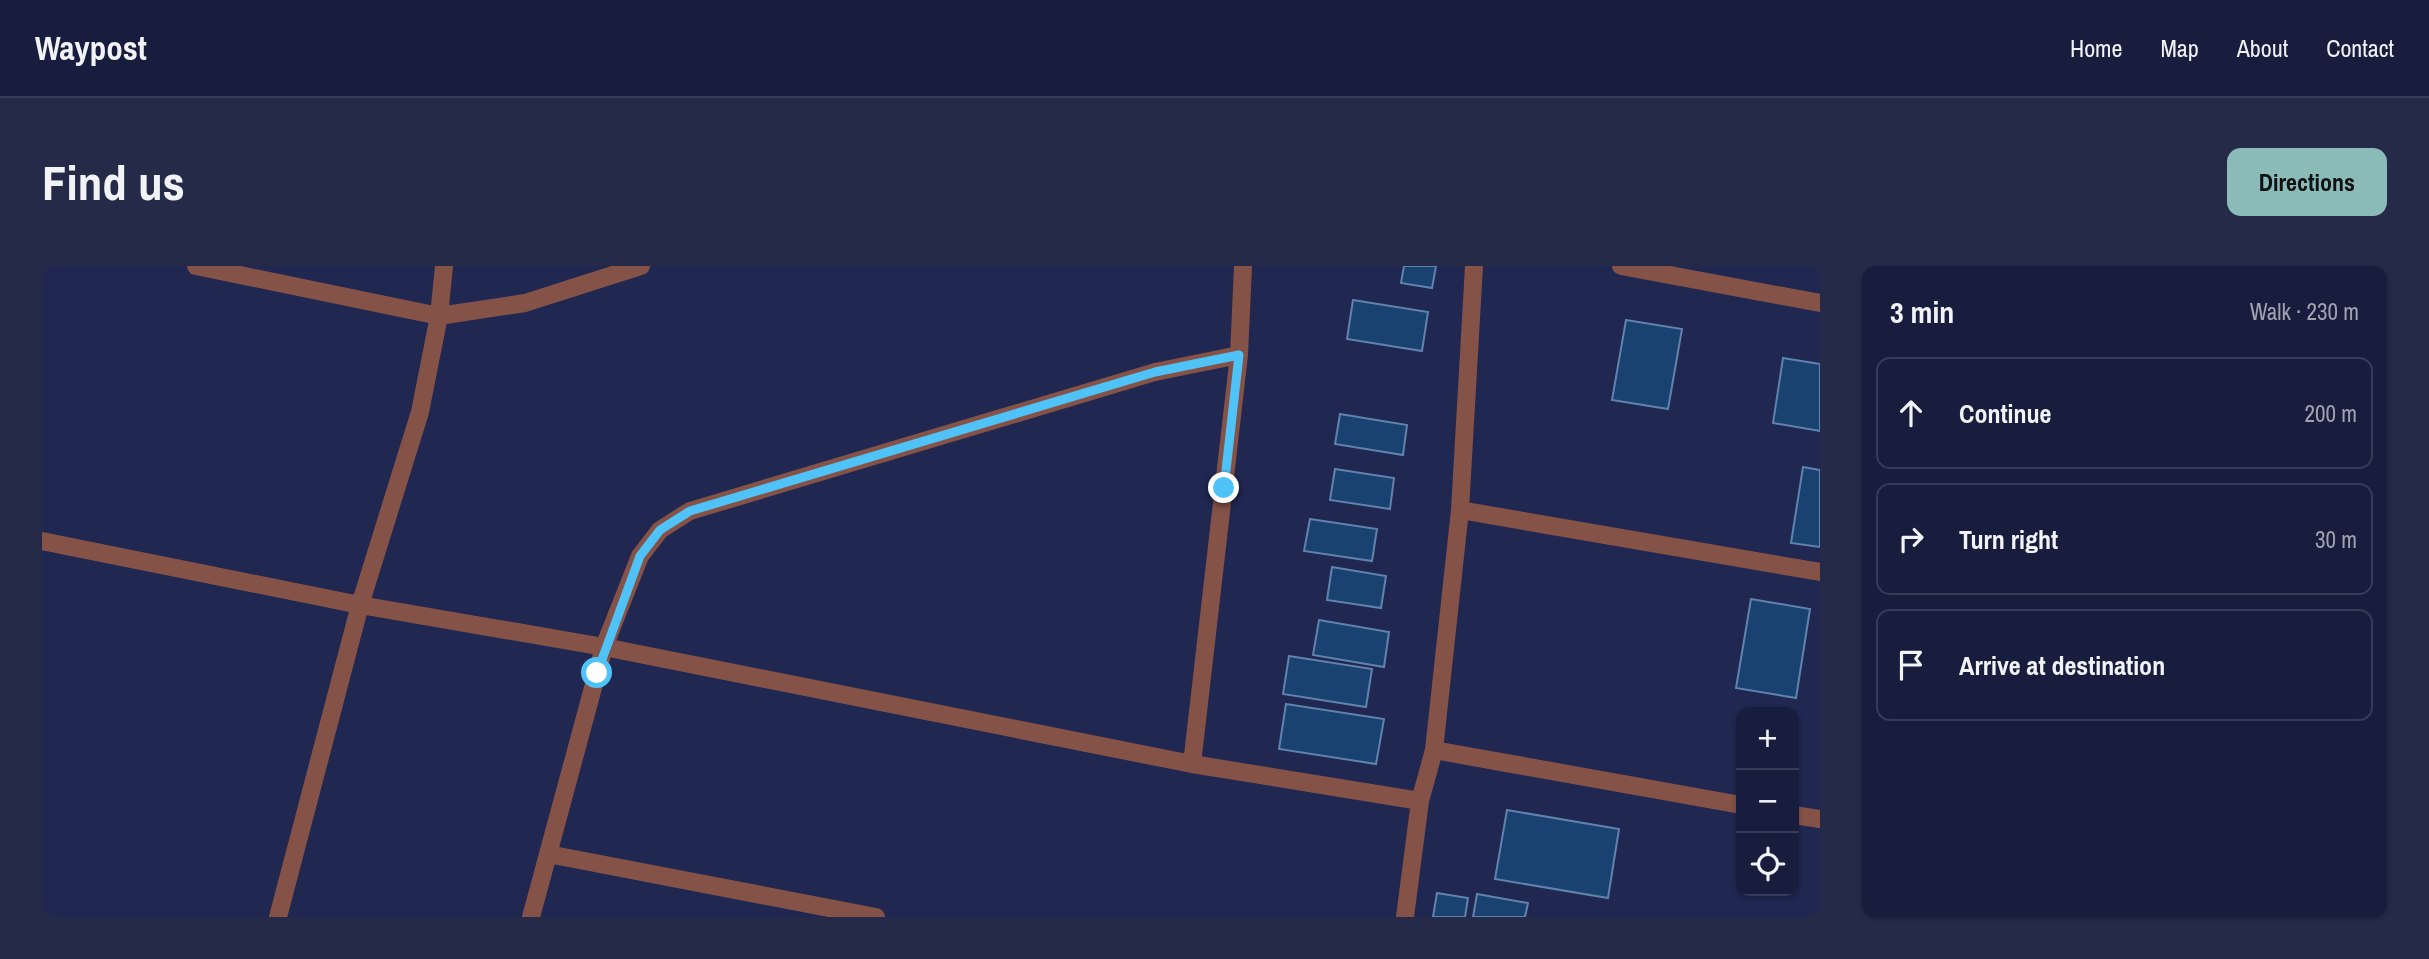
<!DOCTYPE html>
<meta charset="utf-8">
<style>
:root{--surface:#181d3d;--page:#252a48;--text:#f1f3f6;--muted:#9fa2b0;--line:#363b57;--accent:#8bbbb9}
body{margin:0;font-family:"Archivo Narrow",sans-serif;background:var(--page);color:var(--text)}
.controls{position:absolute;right:21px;bottom:21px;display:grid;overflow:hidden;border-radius:14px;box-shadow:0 2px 5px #0004}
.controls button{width:63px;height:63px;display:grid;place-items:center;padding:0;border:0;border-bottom:2px solid var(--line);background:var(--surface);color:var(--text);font:35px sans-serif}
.stop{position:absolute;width:21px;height:21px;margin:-16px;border:5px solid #4fc3f7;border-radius:50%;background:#fff}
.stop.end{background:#4fc3f7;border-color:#fff;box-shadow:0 2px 7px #0008}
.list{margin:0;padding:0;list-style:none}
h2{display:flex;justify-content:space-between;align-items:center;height:91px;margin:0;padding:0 28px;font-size:30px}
h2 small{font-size:23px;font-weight:400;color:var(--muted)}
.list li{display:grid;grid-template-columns:46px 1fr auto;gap:21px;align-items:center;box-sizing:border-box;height:112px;margin:0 14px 14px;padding:0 14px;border:2px solid var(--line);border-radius:14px}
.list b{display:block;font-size:26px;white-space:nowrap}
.list em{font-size:23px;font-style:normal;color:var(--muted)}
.icon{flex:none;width:38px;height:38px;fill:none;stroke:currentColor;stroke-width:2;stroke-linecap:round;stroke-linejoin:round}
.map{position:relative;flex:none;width:1778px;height:651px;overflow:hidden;border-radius:14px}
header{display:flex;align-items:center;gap:42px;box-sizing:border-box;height:98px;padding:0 35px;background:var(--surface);border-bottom:2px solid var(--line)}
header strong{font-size:33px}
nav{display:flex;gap:38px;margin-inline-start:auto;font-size:24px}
.intro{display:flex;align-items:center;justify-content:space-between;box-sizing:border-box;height:168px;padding:0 42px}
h1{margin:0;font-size:49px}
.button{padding:18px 32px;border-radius:14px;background:var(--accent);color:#111;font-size:24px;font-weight:700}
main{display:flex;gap:42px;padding:0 42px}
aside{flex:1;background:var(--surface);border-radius:14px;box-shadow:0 2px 5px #0004}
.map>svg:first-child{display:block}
.building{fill:#194271;stroke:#6082ac;stroke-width:2}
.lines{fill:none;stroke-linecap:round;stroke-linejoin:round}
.street{stroke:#845247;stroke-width:18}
.route{stroke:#4fc3f7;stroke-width:9}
</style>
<header>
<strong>Waypost</strong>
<nav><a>Home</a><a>Map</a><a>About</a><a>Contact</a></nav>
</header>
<div class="intro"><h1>Find us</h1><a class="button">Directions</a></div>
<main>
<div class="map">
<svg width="1778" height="651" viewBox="0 0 1778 651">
<rect width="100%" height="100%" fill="#202751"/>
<path class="building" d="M1362,0H1394L1390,22L1359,17Z
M1311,34L1386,46L1380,85L1305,73Z
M1584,54L1640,63L1626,143L1570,134Z
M1741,92L1778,98V165L1731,157Z
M1298,148L1365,159L1361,189L1293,178Z
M1761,201L1778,204V281L1749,277Z
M1293,203L1352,212L1348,243L1288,234Z
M1268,253L1335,263L1330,295L1262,285Z
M1290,301L1344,310L1339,342L1285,334Z
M1709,333L1768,343L1754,432L1694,422Z
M1277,354L1347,366L1342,401L1271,389Z
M1247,390L1330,403L1324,441L1241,428Z
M1244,438L1342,453L1334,498L1237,483Z
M1465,544L1577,563L1566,632L1453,613Z
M1395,627L1426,632L1423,651H1391Z
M1435,628L1486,637L1483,651H1431Z"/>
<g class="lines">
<path class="street" d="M154,0L397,50L483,37L599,0
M1579,0L1778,37
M1197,89L1201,0
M1418,244L1778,306
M0,275L318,339L562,381L1150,498L1378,535
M1392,484L1699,539
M1752,549L1778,553
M506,588L834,651
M236,651L318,339L378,146L397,50L402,0
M489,651L562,381L598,290L618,264L648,245L1113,106L1197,89L1150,498
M1363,651L1378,535L1392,484L1418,244L1432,0"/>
</g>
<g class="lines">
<path class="route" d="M555,407L598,290L618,264L648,245L1113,106L1197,89L1182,222"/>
</g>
</svg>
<div class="controls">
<button>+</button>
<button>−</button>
<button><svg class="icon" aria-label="locate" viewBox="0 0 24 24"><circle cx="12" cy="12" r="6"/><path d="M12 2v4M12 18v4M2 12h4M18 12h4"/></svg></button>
</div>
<div class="stop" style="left:555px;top:407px"></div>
<div class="stop end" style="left:1182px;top:222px"></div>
</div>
<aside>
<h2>3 min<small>Walk · 230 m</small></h2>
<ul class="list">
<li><svg class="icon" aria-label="ahead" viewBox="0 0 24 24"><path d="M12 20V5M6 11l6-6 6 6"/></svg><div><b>Continue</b></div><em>200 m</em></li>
<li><svg class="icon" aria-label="right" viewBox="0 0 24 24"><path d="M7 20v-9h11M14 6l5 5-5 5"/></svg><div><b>Turn right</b></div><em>30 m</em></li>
<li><svg class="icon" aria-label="arrive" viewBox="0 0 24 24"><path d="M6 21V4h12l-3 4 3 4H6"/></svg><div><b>Arrive at destination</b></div></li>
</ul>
</aside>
</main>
